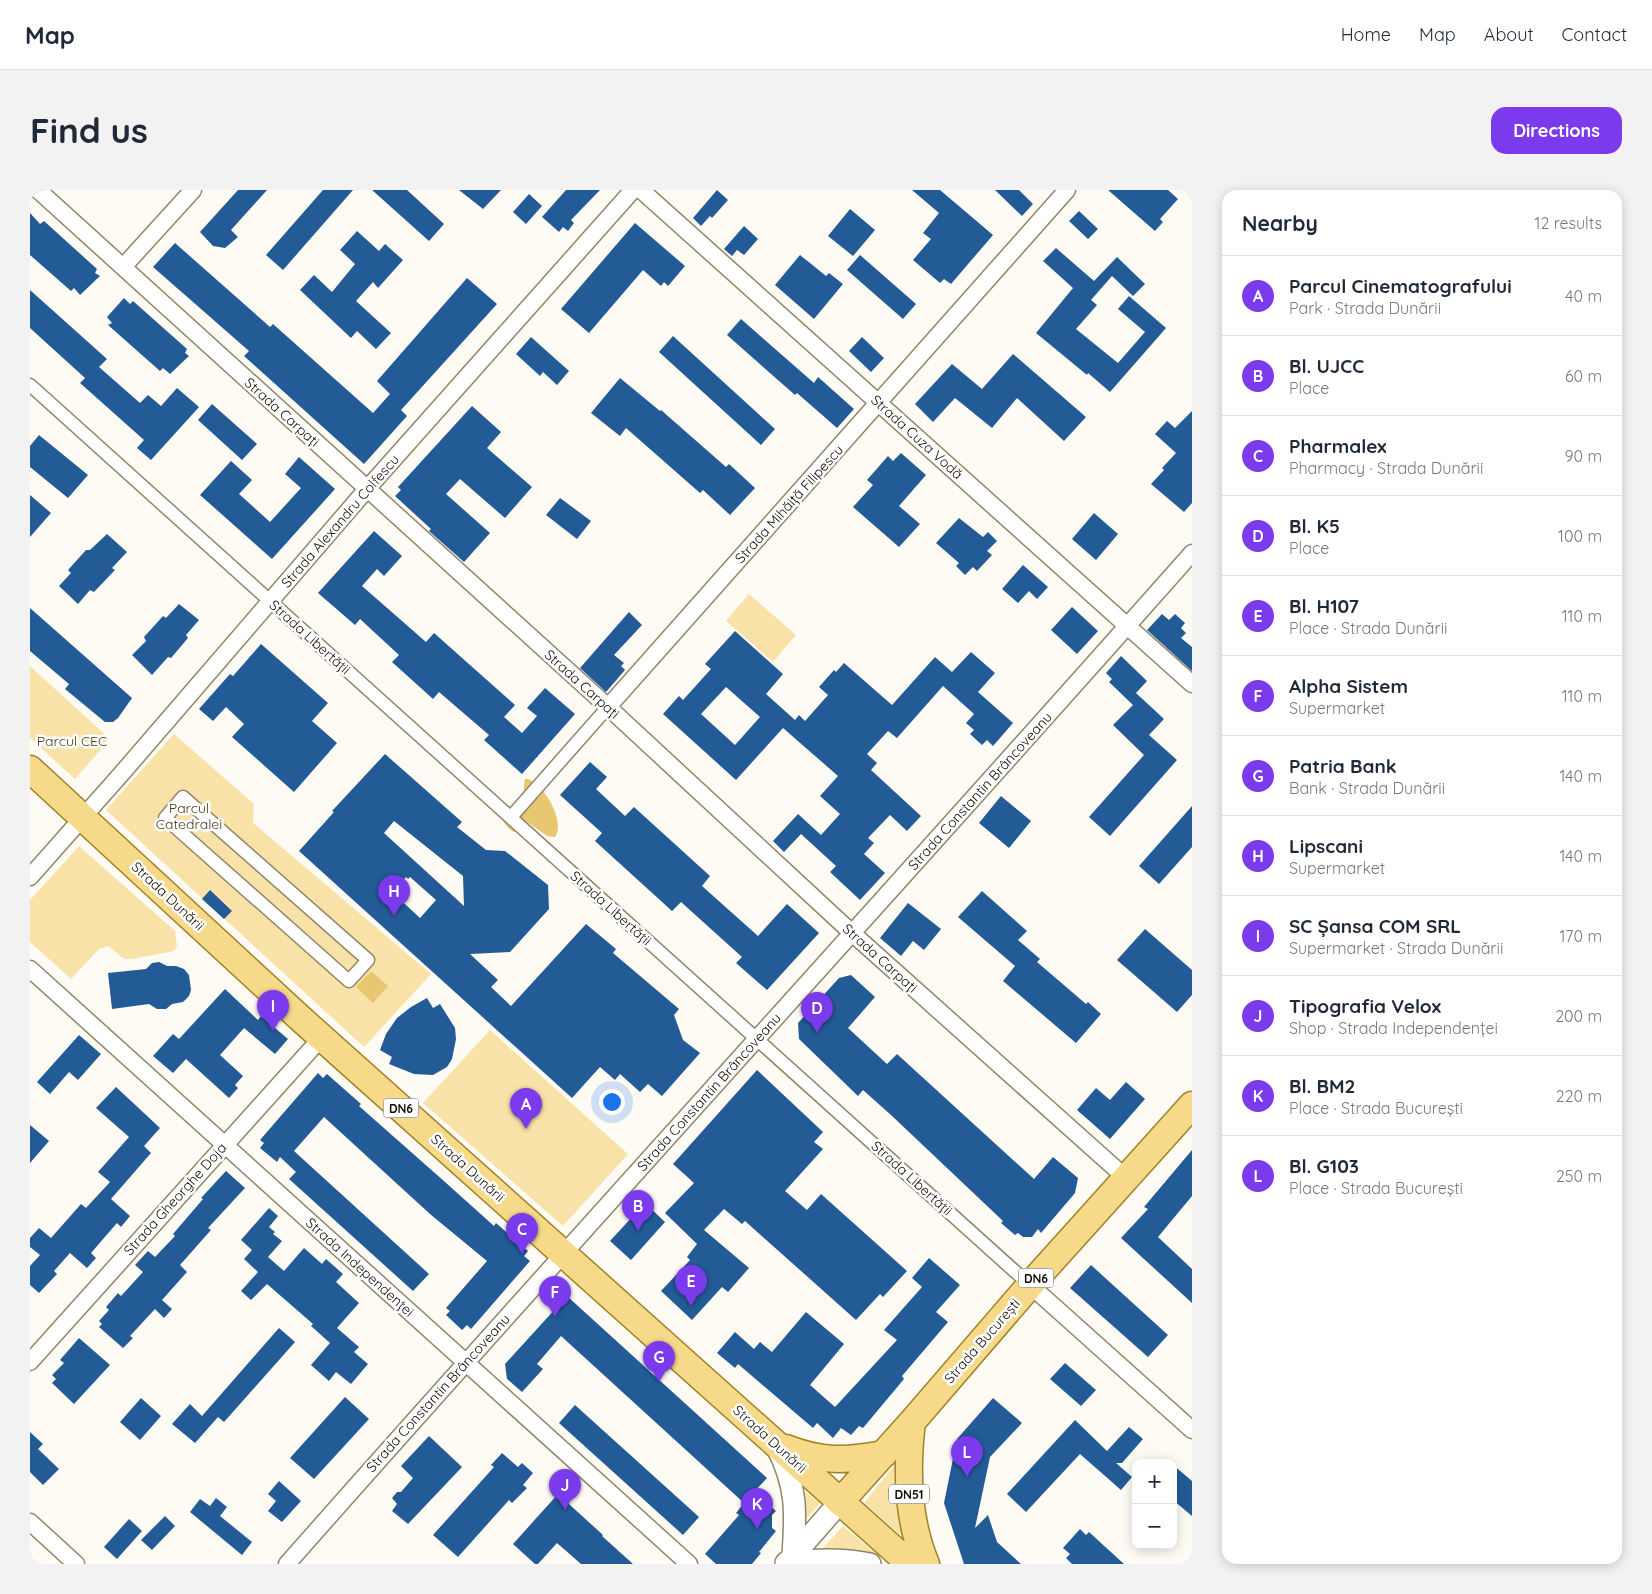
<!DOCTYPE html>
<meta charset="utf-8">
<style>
:root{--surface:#fff;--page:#f2f2f3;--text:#1f2937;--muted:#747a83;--line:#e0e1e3;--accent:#7c3aed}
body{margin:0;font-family:Quicksand,sans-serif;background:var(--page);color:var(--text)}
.controls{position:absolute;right:15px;bottom:15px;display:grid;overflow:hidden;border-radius:10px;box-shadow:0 2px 12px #0003}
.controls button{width:45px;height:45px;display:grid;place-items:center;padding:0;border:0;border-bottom:1px solid var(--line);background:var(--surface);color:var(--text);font:25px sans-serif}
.you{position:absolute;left:581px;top:911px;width:18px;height:18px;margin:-12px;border:4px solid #fff;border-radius:50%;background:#1a73e8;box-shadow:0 0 0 8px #1a73e833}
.badge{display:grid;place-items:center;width:32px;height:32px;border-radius:50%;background:var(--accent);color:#fff;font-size:16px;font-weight:700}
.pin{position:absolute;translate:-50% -41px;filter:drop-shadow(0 1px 2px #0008)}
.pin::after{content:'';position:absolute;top:26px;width:18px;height:15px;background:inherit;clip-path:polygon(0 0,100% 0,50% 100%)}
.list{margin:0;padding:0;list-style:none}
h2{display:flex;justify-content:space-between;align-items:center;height:65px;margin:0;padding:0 20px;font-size:21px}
h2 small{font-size:16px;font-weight:400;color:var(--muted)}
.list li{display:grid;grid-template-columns:32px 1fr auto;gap:15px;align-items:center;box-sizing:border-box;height:80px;padding:0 20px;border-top:1px solid var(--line)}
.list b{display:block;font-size:19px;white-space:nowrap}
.list p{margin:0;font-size:16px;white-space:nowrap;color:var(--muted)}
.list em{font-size:16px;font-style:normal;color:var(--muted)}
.map{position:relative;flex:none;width:1162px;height:1374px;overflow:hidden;border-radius:15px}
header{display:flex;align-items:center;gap:30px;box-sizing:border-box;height:70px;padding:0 25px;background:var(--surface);border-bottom:1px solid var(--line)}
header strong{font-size:24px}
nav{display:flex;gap:28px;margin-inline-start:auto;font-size:18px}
.intro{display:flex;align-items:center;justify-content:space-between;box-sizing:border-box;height:120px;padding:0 30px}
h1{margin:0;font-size:35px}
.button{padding:12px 22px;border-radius:15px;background:var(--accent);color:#fff;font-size:18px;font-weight:700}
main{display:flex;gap:30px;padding:0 30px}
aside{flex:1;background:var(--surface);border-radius:15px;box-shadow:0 2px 12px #0003}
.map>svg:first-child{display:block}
.green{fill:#f9e2a8}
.water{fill:#e9c770}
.building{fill:#235b97;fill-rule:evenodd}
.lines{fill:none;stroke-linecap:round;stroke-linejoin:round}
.pedestrian-casing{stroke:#918669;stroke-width:15}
.minor-casing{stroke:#918669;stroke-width:19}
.tertiary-casing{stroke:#918669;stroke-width:24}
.primary-casing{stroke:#a28227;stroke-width:29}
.pedestrian{stroke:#fff;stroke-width:12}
.minor{stroke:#fff;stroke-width:16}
.tertiary{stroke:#fff;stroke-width:21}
.primary{stroke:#f6da89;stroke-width:26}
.labels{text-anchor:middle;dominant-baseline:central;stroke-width:5;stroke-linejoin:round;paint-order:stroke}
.shield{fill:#fff;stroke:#58554f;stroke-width:1}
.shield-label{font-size:12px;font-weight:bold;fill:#100c03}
.street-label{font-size:14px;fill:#100c03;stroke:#fff}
.park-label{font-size:14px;fill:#4a3c17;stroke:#fff}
</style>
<header>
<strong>Map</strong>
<nav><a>Home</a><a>Map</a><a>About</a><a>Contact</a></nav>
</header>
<div class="intro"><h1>Find us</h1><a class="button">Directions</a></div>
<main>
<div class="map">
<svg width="1162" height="1374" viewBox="0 0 1162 1374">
<rect width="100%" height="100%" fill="#fdfbf4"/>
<path class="green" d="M719,404L766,445L743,472L696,431Z
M0,476L80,549L45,589L0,548Z
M144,544L224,614L223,633L401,784L334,857L76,620Z
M49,656L145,741L147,756L144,761L102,769H94L78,756L69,759L41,789L0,752V710Z
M460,840L598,964L533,1036L393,913Z
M871,1267L881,1354L834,1313Z
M764,1293L790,1313L771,1335Z
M813,1336L849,1366L829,1363L791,1360Z"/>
<path class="water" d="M495,589H498C514,595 536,631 525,647L517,646L496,631H493L487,641L484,642C478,639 473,632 471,626L494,614V596Z
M341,781L358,796L343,813L326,797Z"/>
<path class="building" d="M208,0H237L201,40L208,47L195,58L183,56L170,42Z
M293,0H323L253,80L236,65Z
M342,0H377L414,34L399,51Z
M429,0H471L453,19Z
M536,0H570L541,30L544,33L538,41L533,37L529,42L512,27Z
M687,0L698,10L682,28L680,26L671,36L663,28Z
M882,0H910L963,45L921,94L914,89L910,93L883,70L901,49L893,43L909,23Z
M965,0H989L1003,14L992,26Z
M1078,0H1138L1148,9L1130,29L1133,32L1125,41Z
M499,4L512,16L496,34L483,22Z
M820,19L845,40L823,66L798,46Z
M1049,21L1068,39L1058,49L1039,31Z
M0,23L10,34L14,31L67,79L65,83L70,86L50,105L44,98L41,101L0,65Z
M605,33L655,76L638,96L634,92L631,96L613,80L559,143L531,119Z
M714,36L728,49L714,65L707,60L702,66L694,59Z
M327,41L349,61L355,54L373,70L348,98L343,92L326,111L361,143L346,159L327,141L321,148L270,100L284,85L302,102L325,74L310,60Z
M145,53L240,137L243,134L343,223L360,204L347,191L437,88L467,114L371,220L377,226L334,274L214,166L219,161L123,77Z
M1026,58L1064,91L1087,67L1115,94L1103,106L1082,86L1061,110L1067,115L1046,139L1088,173L1115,142L1088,119L1099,106L1136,138L1080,202L1058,183L1057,185L1006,143L1043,98L1013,71Z
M770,65L796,86L799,83L813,94L784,129L745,95Z
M830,65L886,114L873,129L817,80Z
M0,100L77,169L69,177L110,213L118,205L131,216L147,198L169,217L121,270L107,258L114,250L50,193L55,188L0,138Z
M94,108L100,114L103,111L157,159L155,163L159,166L140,184L133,178L130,181L78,135L82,133L77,127Z
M711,129L784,193L788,187L824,219L807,238L767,203L765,205L697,145Z
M643,146L745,239L731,255L629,162Z
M501,147L539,181L527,195L513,182L510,186L486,164Z
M832,147L854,168L841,182L819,161Z
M983,164L1056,227L1034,251L987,208L962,238L925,208L903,232L885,214L922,174L952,199Z
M590,188L630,221L631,220L696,277L699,274L725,298L700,325L673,300L670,303L596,238L590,246L561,223Z
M182,214L227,254L212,270L168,230Z
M442,216L471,242L457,258L502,297L475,328L430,289L416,304L460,343L434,372L399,341L401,339L365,306L371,300L368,297Z
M1162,221V313L1154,322L1121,294L1134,280L1132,278L1146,263L1125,244L1137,231L1145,238Z
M9,245L58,285L38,308L0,277V256Z
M871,263L896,285L869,316L890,334L869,357L823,317L843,295L837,290L858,266L863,271Z
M269,267L305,299L242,369L170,305L201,271L222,290L209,304L240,332L271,298L255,284Z
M0,305L21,323L0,347Z
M530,308L561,331L547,349L516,325Z
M1064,323L1088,344L1066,370L1042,349Z
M929,328L953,347L958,342L967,351L957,361L962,365L947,381L943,377L935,385L926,376L929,373L906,353Z
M344,341L372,366L354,386L347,379L332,396L396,452L404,443L485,515L474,527L492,543L507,526L497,518L515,498L545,524L492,584L454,550L459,545L409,502L403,509L362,472L369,465L330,429L325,435L288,403Z
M77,344L97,362L82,378L85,380L64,402L60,400L48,414L29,396L41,383L38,380L56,360H60Z
M993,375L1018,397L1007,409L999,401L988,413L972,399Z
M149,414L169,430L156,445L158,448L141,468L138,467L122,485L102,465L116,451L114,447L133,426L136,428Z
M1042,417L1068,441L1047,464L1021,440Z
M0,418L102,508L88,528L83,532H75L35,499L39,494L0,461Z
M599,422L612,435L584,465L594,473L591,476L595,480L576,502L550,478Z
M1132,424L1139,430L1145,424L1155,433L1151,438L1156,443L1151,448L1162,457V481L1117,440Z
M705,441L753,484L736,504L765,530L769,525L775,531L798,505L789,497L804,480L806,482L814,473L862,515L905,467L922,482L941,462L965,483L948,502L983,533L963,556L957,550L952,555L940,544L944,540L936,533L944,524L913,496L867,548L858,541L837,564L847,573L841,580L891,626L877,641L860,625L838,648L844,653L834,664L855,683L830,710L800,682L806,676L771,644L754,662L743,651L768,624L791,645L810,624L790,606L808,586L753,538L706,590L633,524L649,506L653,510L681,479L675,474ZM696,497L730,527L705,555L671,524Z
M231,454L298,513L282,531L307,553L264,602L202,547L214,534L196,517L183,531L169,519L200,484L203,486Z
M1091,466L1117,491L1106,503L1134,529L1119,545L1147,570L1080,646L1059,627L1114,565L1083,535L1103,515L1079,492L1082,489L1076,483Z
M355,564L432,632L427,637L456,660L475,661L518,695L519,719L480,762L440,764L468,790L461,797L481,816L556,734L586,759L583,763L649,819L644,825L653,850L670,863L632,906L618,894L610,902L590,884L585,890L570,877L542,908L269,661L304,622L302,621ZM364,631L433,686L434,716L354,643ZM376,687L378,689L380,687L406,710L390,728L362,702Z
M560,572L577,587L566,599L595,626L604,617L680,686L672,696L728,746L757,714L789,743L737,800L706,773L712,767L651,712L642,721L565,651L572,643L530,605Z
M971,606L1001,631L979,658L949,633Z
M1162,616V657L1129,694L1109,676Z
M180,700L202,721L194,729L172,709Z
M952,701L997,741L988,750L1010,769L1007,772L1056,814L1058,812L1071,824L1046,853L973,791L985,776L928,727Z
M878,713L911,739L894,760L883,751L871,766L850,748Z
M1115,739L1162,780V805L1147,822L1087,770Z
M129,772L137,776H146L154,779L159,785L161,800L159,806L153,812L142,814L136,819H127L119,814L82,819L78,783L116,779L122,773Z
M821,785L845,807L818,838L857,874L867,864L1004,989L1023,967L1048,988L1045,1003L1011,1043L1008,1039L1002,1047H993L988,1043L985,1045L971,1033L973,1031L861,925L833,900L828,906L769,849L768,833L809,788Z
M195,799L228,830L231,826L258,849L245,864L214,838L190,865L213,886L205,895L208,898L199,908L156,869L143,883L123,866L143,844L149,849Z
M397,808L403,818L410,814L425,838L426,849L422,869L417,877L403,885L384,884L359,874L362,867L350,860L356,844L367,828L381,817Z
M49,845L71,864L48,890L39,882L20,904L7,892Z
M727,880L793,942L784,952L793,959L755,1001L777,1020L791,1004L877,1081L853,1107L850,1104L826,1130L715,1031L712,1034L694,1019L674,1040L719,1078L698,1102L692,1097L662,1130L631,1101L660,1070L657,1067L667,1054L635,1023L664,993L643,974Z
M288,883L293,888L297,884L331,914L329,916L415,992L464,1036L466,1033L498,1061L494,1066L500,1071L441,1139L437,1135L432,1140L416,1125L420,1121L416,1118L457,1071L400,1024L294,927L264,961L399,1084L383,1101L259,989L266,982L250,967L247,972L230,958L234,953L230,950Z
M1096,892L1115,909L1080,949L1047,920L1066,898L1080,910Z
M86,897L130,938L114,956L121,963L81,1009L100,1026L91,1037L87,1033L61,1063L66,1068L57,1078L40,1063L24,1081L27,1084L9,1103L0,1095V1076L10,1065L0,1057V1048L9,1038L21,1048L51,1014L56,1018L80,992L68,982L99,947L66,918Z
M0,935L19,951L0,973Z
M1162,960V1006L1128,1047L1162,1079V1113L1091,1048L1118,1019L1114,1017Z
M196,981L215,998L178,1038L181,1040L150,1075L157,1082L132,1110L142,1119L134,1128L125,1119L100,1146L103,1148L93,1158L69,1137L72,1134L69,1131L79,1120L76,1117L88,1103L91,1106L113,1082L105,1075L118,1061L125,1067L145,1046L143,1044L173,1009L171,1008Z
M615,1013L635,1032L601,1070L580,1051Z
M239,1018L248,1026L239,1037L245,1042L243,1044L252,1051L238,1067L254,1081L274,1058L292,1074L296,1069L313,1084L306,1092L329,1113L307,1138L329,1157L324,1162L338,1174L321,1194L306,1182L299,1191L281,1175L300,1153L281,1136L283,1134L237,1094L221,1110L211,1101L228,1082L214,1069L222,1060L211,1050Z
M899,1068L930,1095L906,1122L918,1132L872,1186L874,1189L833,1238L829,1236L821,1245L811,1238L803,1248L787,1233L783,1238L708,1174L705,1178L687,1163L705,1142L724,1159L730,1152L742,1162L776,1122L814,1154L780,1195L805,1217L867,1150L854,1140L892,1097L882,1088Z
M1061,1075L1138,1145L1118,1167L1040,1098Z
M537,1106L737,1288L724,1302L746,1321L742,1325V1338L746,1341L729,1362L731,1363L722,1374H686L675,1364L709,1325L706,1323L714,1313L531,1146L507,1174L513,1179L492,1202L477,1189L475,1174Z
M249,1138L265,1152L194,1232L188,1227L165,1253L142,1234L160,1214L172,1226Z
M49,1148L80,1175L44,1214L22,1193L26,1189L22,1185L34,1173L30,1170Z
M1035,1173L1066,1200L1051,1216L1020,1189Z
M315,1207L339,1229L284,1289L260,1268Z
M111,1208L131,1226L110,1250L90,1232Z
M963,1208L992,1233L960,1267L945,1338L958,1325L967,1352L991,1374H934L914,1313L927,1249Z
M545,1215L669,1327L653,1345L529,1233Z
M1045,1230L1077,1261L1099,1237L1113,1249L1092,1273H1086L1102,1287L1091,1300L1050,1264L996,1322L977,1304Z
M0,1242L13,1254L8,1259L29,1279L13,1295L0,1282Z
M399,1246L432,1277L378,1334L362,1321L367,1314L362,1308L367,1302H371L383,1288L371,1276Z
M472,1263L488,1277L492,1273L503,1283L493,1295L497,1298L482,1313L479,1310L428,1367L403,1345L464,1277L461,1275Z
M1143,1275L1162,1291V1326L1143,1310Z
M249,1291L271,1311L252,1332L238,1321L246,1311L238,1304Z
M528,1304L573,1345L572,1346L603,1374H551L527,1353L508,1374H505L483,1354Z
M186,1308L197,1317L190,1326L222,1352L212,1365L160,1322L170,1309L180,1316Z
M135,1326L145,1336L122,1360L111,1350Z
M99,1329L112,1341L87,1369L74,1357Z
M1050,1339L1056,1345L1059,1342L1094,1374H1042L1036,1368L1040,1364L1033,1358Z"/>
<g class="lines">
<g class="pedestrian-casing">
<path id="pedestrian" d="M0,195L1000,1095
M153,607L338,770L319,791L135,628Z
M481,627L578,517"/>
</g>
<g class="minor-casing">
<path id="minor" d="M8,0L578,517L822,743L1096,988
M611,0L1162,494
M93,77L163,0
M578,517L1037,0
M0,687L93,582L337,299L603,0
M0,779L659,1374
M1000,1095L1162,1240
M0,1172L292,847
M0,1332L46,1374
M257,1374C556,1035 862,702 1162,363"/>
</g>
<g class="tertiary-casing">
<path id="tertiary" d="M747,1257C767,1296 766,1322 763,1365
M761,1368L810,1312
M756,1373C785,1369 811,1368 840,1374"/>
</g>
<g class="primary-casing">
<path id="primary" d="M0,579L271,829L880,1374
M882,1232C876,1280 877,1329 896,1374
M756,1258C791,1272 816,1271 854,1264
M810,1312L882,1232L1000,1095L1162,915"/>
</g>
<use href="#pedestrian" class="pedestrian"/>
<use href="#minor" class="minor"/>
<use href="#tertiary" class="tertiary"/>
<use href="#primary" class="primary"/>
</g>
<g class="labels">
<g class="shield">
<rect x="353.5" y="908.5" width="35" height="19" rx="4"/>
<rect x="988.5" y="1078.5" width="35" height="19" rx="4"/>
<rect x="859" y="1294.5" width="40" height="19" rx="4"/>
</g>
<g class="shield-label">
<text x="371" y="918">DN6</text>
<text x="1006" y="1088">DN6</text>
<text x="879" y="1304">DN51</text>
</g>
<g class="street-label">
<text transform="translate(252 222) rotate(42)">Strada Carpați</text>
<text transform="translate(887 247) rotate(42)">Strada Cuza Vodă</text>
<text transform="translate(759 314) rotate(-48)">Strada Mihăiță Filipescu</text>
<text transform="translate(310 331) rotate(-49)">Strada Alexandru Colfescu</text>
<text transform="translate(280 447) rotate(42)">Strada Libertății</text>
<text transform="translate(552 494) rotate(42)">Strada Carpați</text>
<text transform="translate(950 601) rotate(-48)">Strada Constantin Brâncoveanu</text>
<text transform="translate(138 706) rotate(43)">Strada Dunării</text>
<text transform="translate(581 718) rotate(42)">Strada Libertății</text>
<text transform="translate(850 768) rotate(42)">Strada Carpați</text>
<text transform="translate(679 902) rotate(-48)">Strada Constantin Brâncoveanu</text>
<text transform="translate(438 978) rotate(42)">Strada Dunării</text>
<text transform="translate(882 988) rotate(42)">Strada Libertății</text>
<text transform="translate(145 1009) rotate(-48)">Strada Gheorghe Doja</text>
<text transform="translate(330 1077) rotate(42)">Strada Independenței</text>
<text transform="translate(952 1151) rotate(-49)">Strada București</text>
<text transform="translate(408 1203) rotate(-48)">Strada Constantin Brâncoveanu</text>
<text transform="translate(740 1249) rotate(42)">Strada Dunării</text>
</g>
<g class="park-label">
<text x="42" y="551">Parcul CEC</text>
<text x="159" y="618">Parcul<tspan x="159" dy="16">Catedralei</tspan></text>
</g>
</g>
</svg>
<div class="controls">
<button>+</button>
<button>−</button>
</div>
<div class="you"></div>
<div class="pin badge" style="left:496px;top:939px">A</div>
<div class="pin badge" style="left:608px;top:1041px">B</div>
<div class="pin badge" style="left:492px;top:1064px">C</div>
<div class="pin badge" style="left:787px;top:843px">D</div>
<div class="pin badge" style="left:661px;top:1116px">E</div>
<div class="pin badge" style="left:525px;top:1127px">F</div>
<div class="pin badge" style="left:629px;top:1192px">G</div>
<div class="pin badge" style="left:364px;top:726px">H</div>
<div class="pin badge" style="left:243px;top:841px">I</div>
<div class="pin badge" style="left:535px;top:1320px">J</div>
<div class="pin badge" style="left:727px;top:1339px">K</div>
<div class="pin badge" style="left:937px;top:1287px">L</div>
</div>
<aside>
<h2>Nearby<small>12 results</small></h2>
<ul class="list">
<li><span class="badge">A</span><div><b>Parcul Cinematografului</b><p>Park · Strada Dunării</p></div><em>40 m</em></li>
<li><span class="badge">B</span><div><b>Bl. UJCC</b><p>Place</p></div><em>60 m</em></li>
<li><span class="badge">C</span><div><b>Pharmalex</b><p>Pharmacy · Strada Dunării</p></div><em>90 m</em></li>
<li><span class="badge">D</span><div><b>Bl. K5</b><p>Place</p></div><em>100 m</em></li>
<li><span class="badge">E</span><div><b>Bl. H107</b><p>Place · Strada Dunării</p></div><em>110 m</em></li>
<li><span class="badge">F</span><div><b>Alpha Sistem</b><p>Supermarket</p></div><em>110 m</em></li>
<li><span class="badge">G</span><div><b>Patria Bank</b><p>Bank · Strada Dunării</p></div><em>140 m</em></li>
<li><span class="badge">H</span><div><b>Lipscani</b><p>Supermarket</p></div><em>140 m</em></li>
<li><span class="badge">I</span><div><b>SC Șansa COM SRL</b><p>Supermarket · Strada Dunării</p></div><em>170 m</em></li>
<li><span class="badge">J</span><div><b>Tipografia Velox</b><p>Shop · Strada Independenței</p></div><em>200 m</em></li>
<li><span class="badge">K</span><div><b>Bl. BM2</b><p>Place · Strada București</p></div><em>220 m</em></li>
<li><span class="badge">L</span><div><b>Bl. G103</b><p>Place · Strada București</p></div><em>250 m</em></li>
</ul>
</aside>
</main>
